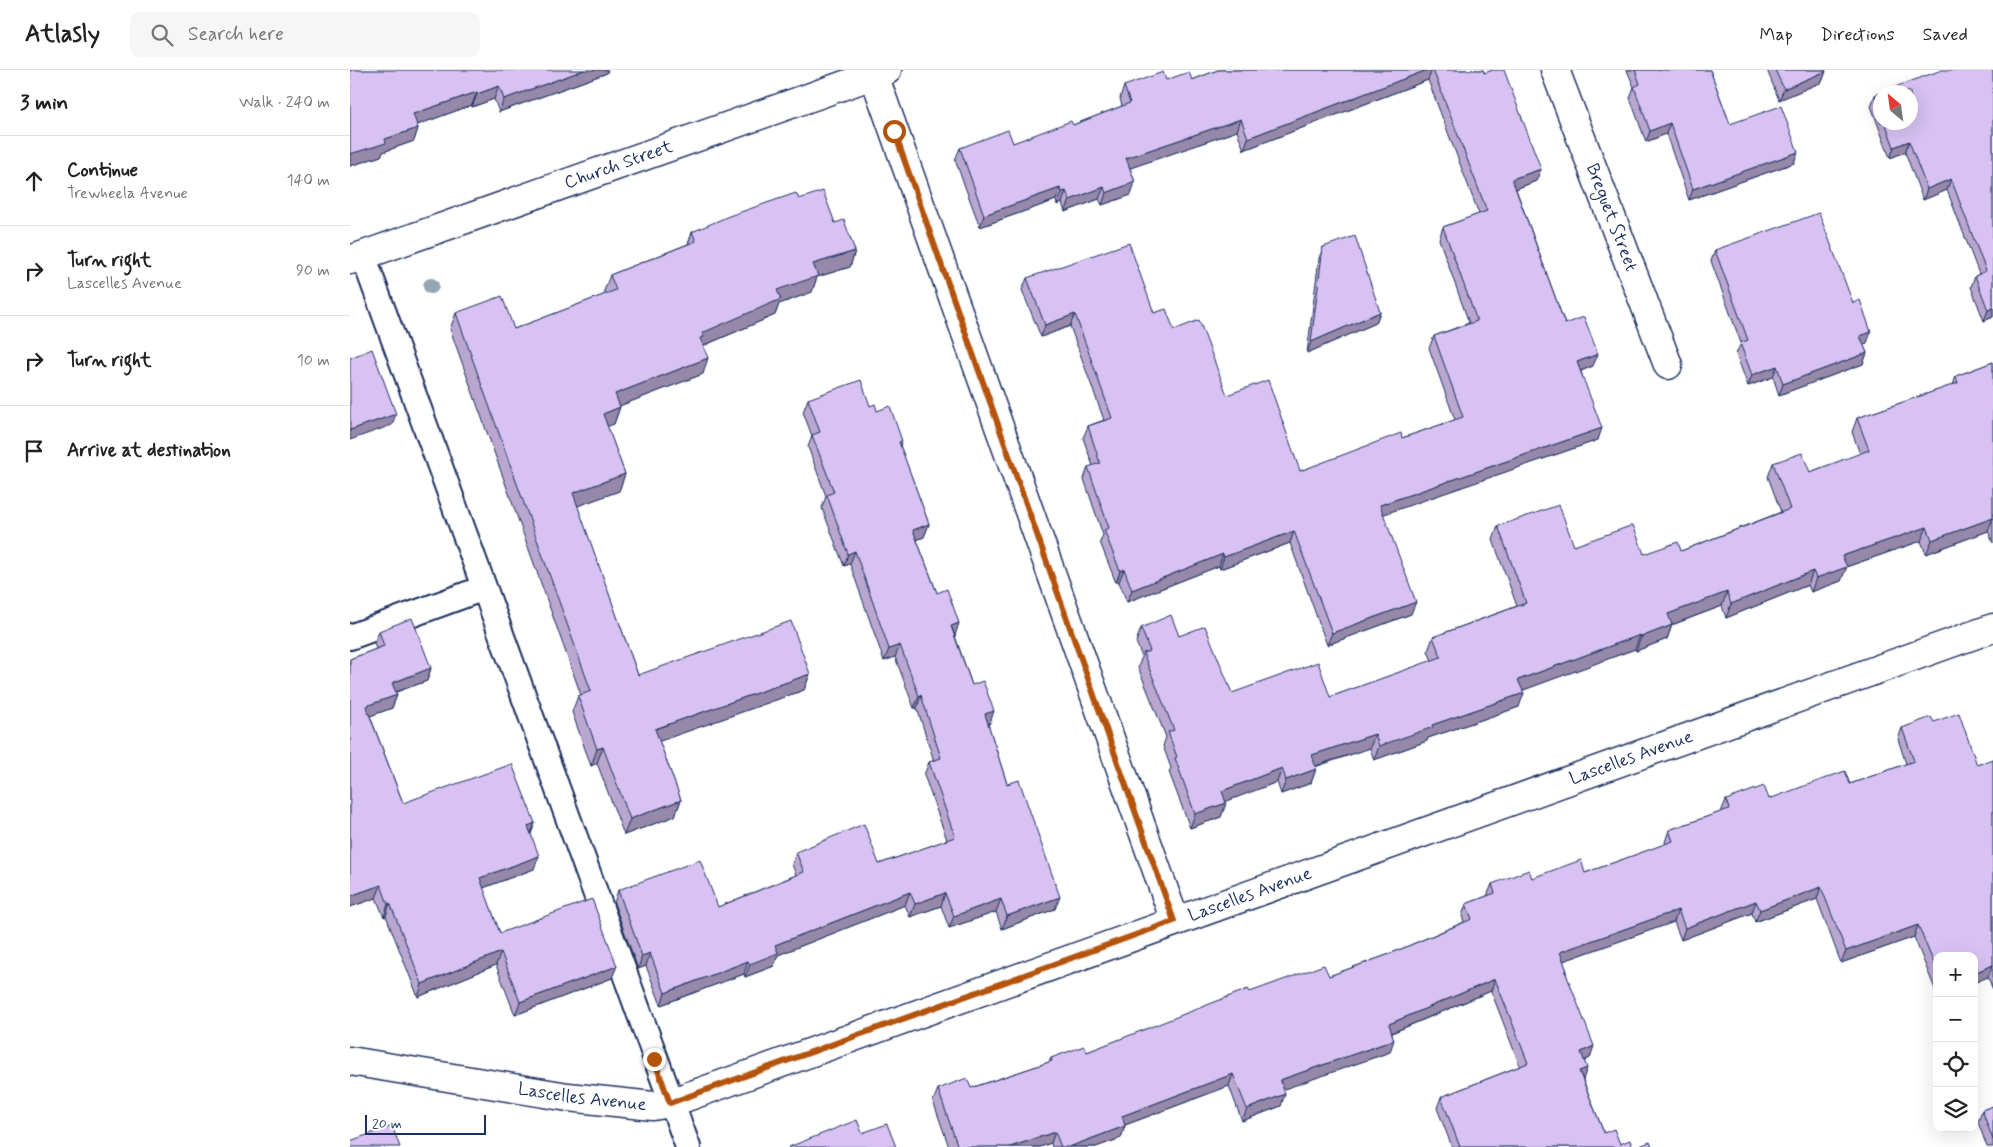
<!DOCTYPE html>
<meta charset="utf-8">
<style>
:root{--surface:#fff;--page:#f6f6f6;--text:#222;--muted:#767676;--line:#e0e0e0}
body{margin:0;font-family:Mynerve,sans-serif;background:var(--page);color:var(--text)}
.controls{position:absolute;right:15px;bottom:15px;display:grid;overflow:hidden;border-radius:10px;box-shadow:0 5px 20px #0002}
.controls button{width:45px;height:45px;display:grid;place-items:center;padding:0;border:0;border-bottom:1px solid var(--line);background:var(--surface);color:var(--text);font:25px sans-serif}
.compass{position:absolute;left:1523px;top:15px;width:45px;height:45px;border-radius:50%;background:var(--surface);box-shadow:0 5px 20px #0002;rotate:331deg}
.scale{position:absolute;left:15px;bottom:12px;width:121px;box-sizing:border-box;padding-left:5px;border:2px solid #1b2f5e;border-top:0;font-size:14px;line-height:18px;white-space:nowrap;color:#1b2f5e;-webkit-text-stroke:4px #fff;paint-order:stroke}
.stop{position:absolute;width:15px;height:15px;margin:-11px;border:4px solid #b45309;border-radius:50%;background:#fff}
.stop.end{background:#b45309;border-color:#fff;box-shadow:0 1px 5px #0008}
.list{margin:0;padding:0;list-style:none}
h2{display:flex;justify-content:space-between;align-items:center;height:65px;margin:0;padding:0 20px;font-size:21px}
h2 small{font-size:16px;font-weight:400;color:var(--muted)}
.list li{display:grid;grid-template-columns:32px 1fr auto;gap:15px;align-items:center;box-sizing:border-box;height:90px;padding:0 20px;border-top:1px solid var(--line)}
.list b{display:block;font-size:19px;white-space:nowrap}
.list p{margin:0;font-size:16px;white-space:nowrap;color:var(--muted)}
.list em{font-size:16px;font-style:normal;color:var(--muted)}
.icon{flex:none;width:28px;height:28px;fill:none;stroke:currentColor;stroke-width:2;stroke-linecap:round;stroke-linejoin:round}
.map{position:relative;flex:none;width:1643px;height:1077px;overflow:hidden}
header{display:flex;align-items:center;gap:30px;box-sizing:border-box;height:70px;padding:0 25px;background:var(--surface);border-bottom:1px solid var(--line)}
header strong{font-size:24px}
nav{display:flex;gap:28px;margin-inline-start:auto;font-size:18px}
.search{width:350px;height:45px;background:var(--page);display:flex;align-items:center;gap:12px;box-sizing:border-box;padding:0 18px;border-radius:10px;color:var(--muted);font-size:19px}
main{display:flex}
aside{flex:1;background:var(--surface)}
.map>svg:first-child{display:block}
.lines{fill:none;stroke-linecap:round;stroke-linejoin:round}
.service-casing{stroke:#1b2f5e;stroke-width:28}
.minor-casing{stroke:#1b2f5e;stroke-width:31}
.tertiary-casing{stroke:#1b2f5e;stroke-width:31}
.service{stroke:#fff;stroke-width:24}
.minor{stroke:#fff;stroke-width:28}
.tertiary{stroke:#fff;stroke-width:28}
.tree{fill:#94a6b2}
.wall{fill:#b9a7d0;stroke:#1b2f5e}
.shaded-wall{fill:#9688a9;stroke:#1b2f5e}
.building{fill:#d7c2f2;stroke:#1b2f5e}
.route{stroke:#b45309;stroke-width:6}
.labels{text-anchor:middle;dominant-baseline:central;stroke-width:4;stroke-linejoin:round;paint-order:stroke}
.street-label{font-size:18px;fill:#1b2f5e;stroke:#fff}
</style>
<header>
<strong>Atlasly</strong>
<div class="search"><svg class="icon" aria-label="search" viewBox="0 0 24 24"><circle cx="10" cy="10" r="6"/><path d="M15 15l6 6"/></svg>Search here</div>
<nav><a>Map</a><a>Directions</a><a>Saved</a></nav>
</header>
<main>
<aside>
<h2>3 min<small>Walk · 240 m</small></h2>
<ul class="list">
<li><svg class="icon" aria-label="ahead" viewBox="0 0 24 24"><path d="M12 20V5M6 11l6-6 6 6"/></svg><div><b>Continue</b><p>Trewheela Avenue</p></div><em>140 m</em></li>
<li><svg class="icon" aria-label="right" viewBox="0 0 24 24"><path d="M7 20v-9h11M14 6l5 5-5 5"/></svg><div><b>Turn right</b><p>Lascelles Avenue</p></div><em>90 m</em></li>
<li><svg class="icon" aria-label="right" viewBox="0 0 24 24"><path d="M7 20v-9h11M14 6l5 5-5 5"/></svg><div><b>Turn right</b></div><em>10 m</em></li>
<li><svg class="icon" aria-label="arrive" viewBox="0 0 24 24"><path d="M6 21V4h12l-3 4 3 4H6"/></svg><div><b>Arrive at destination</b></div></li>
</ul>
</aside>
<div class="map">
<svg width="1643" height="1077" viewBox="0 0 1643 1077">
<rect width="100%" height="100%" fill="#fff"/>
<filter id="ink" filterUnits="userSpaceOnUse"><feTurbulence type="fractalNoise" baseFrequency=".02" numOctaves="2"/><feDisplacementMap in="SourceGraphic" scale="10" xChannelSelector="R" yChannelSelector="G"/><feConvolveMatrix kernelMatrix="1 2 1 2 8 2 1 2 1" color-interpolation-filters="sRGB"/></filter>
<g filter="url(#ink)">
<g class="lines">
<g class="service-casing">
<path id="service" d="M13,185L338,1077
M0,567L134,518"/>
</g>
<g class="minor-casing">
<g id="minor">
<path id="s1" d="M1205,0L1318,295"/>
<path d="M524,5L825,851"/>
<path id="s2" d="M0,991L218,1027L303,1036L320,1033L1643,558"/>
</g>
</g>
<g class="tertiary-casing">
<g id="tertiary">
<path id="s3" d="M0,190L537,0"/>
</g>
</g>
<use href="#service" class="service"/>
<use href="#minor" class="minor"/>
<use href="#tertiary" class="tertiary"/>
</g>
<circle class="tree" cx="81" cy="216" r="8"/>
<path class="wall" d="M0,0L257,3L149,42L144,29L122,37V35L67,55L68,58L64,71L33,82L31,86L0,96Z
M868,0H1133L1191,99L1186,111L1166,119L1215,254L1243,296L1231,301L1248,370L1033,444L1061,544L977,575L940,473L870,499L869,496L777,532L769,512L766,513L750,472L753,465L734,409L738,397L743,396L733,368L738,356L754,350L720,256L691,267L672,220L677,208L804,243L824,260L877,325L950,401L1052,368L1105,350L1079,278L1084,266L1119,253L1089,169L1093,157L1129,144L1078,10L894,80L887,61L780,98L785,112L781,125L752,135L749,129L715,142L712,133L707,135L706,130L630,157L605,90L610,78L663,73L723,55L772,36L770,28L774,16L816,10H842Z
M1277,0H1360L1380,54L1444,93L1339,130L1316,64L1296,72L1280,28L1284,17Z
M1417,0H1475L1476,1L1472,12L1429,30Z
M1643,2V247L1634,251L1621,217L1625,206L1629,204L1597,120L1573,130L1555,82L1540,88L1521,36L1525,25L1530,23V52H1560Z
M449,129L485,153L505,181L500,197L467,207L462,222L429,234L425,245L353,276V304L269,336L270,337L264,354L257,356L275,404L269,421L227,436L288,605L460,604L454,620L309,671L331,730L325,746L274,765L247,693L241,696L222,642L228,626L231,625L100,259L106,243L164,259L256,224L254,221L260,205L338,174L342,162Z
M973,177L1030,242L1026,253L957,283L969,188Z
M1365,180L1517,273L1513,274L1517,283L1513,294L1429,325L1423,307L1398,316L1386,284L1391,273L1361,191Z
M1643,292V473L1638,461L1576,484L1571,471L1496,497L1491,511L1461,522L1458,515L1376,548L1372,536L1322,555L1317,569L1286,581L1285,579L1172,620L1169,637L1078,668L1077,671L1024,690L1020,678L965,697L966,699L961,713L931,724L927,712L876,731V733L871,747L840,758L819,702L821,698L813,676L816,667L788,597L792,587L786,572L791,558L829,566L882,623L980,627L1082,591L1078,581L1083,567L1167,536L1143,470L1148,456L1224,476L1294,484L1331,481L1431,442L1418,407L1423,393L1460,402L1510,384L1502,362L1507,348L1603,315L1606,306Z
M458,329L520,336L527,341L552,371L550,376L579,454L574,467L567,470L587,523L605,566L622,615L640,653L638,654L657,714L705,839L652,859L646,842L599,858L591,836L560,847L555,835L428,885L424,896L395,907L394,904L311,935L296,896L288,899L264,833L268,820L368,837L446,805L442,794L446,782L529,794L597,770L574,705L579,692L584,691L567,638H564L545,587L534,591L500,494L494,496L472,438L476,426L458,377L462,366L453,342Z
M29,561L81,598L77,611L46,622L47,625L42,638L20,646L53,733L185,753L181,764L184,799L133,818L150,863L262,908L165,945L146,895L68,927L36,846L34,847L26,828L0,837V589L26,579L24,573Z
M1584,652L1627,695L1643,689V920L1638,907L1587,886V924L1564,867L1491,893L1467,829L1405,852L1402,843L1331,870L1324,852L1213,891L1217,901L1216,904L1240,988L1235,990L1233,1010L1254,1063L1270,1074L1282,1077H1102L1087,1038L1091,1027L1170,996L1141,921L1042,963L1040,982L933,1019L931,1036L892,1051L879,1016L775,1055L771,1068L746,1077H702L701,1073L690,1077H599L583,1031L588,1019L621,1018L699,992L701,988L737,982L900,922L979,906L1037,885L1114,852L1112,846L1116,834L1137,826L1142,814L1182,808L1235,803L1316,774L1315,772L1319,760L1371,742L1376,730L1419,729L1500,714L1556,694L1548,669L1552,658Z
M1643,1036V1077H1637L1628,1052L1632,1040Z"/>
<path class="shaded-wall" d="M234,0H258L257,3L149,42L154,29Z
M1077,0H1082L1078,10L894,80L898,68Z
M1476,1L1472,12L1429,30L1434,19Z
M149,16L144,29L122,37L127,24Z
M127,22L122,35L59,58L63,44Z
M891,49L887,61L772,101L776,88Z
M1320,53L1316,64L1296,72L1300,61Z
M68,58L64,71L33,82L31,86L0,96V84L35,69Z
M1559,71L1555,82L1540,88L1544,77Z
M1448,82L1444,93L1339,130L1343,119Z
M1191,99L1186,111L1158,122L1162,109Z
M1601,109L1597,120L1573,130L1577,119Z
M785,112L781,125L752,135L756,123Z
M754,117L749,129L715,142L720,130Z
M710,118L706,130L630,157L634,145Z
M716,121L712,133L707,135L712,122Z
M505,181L500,197L467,207L462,222L429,234L425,245L350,277L344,284L352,263L463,194Z
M1643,238V247L1634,251L1638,240Z
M1030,242L1026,253L957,283L961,272Z
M725,244L720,256L691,267L695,255Z
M1521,262L1517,273L1506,277L1510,266Z
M1517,283L1513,294L1429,325L1433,314Z
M1248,284L1243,296L1223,304L1227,292Z
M358,288L353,304L259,340L265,324Z
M1427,296L1423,307L1398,316L1402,305Z
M270,337L264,354L247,360L253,344Z
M46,344L42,355L0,370V360Z
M1252,358L1248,370L1026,447L1030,435Z
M275,404L269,421L217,440L223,423Z
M1643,448L1638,461L1576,484L1582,470Z
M579,454L574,467L558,473L563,460Z
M1577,457L1571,471L1487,500L1492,486Z
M944,461L940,473L870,499L874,487Z
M505,481L500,494L494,496L498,484Z
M873,484L869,496L777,532L782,520Z
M1497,497L1491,511L1461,522L1466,508Z
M774,499L769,512L766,513L770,501Z
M1463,501L1458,515L1376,548L1381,534Z
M1377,522L1372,536L1313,558L1318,544Z
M1066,532L1061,544L977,575L982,563Z
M609,553L605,566L601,556Z
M1322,555L1317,569L1286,581L1291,567Z
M1290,565L1285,579L1163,624L1168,610Z
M550,575L545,587L534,591L539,579Z
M81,598L77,611L37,625L42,613Z
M460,604L454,620L299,675L305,659Z
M1174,623L1169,637L1078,668L1077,671L1024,690L1029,676L1082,655Z
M47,625L42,638L12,649L16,636Z
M571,625L567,638H564L569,626Z
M644,641L640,653L630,657L635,644Z
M1025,664L1020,678L956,699L962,685Z
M253,677L247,693L241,696L247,679Z
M932,698L927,712L867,735L872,721Z
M966,699L961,713L931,724L936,710Z
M331,730L325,746L274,765L280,749Z
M876,733L871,747L840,758L845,744Z
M185,753L180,766L178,756Z
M189,786L184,799L125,821L130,808Z
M31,815L26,828L0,837V826Z
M1471,817L1467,829L1405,852L1410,840Z
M560,822L555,835L428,885L424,896L395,907L400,894L425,875Z
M595,823L591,836L560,847L565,834Z
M710,827L705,839L652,859L657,846Z
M651,829L646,842L599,858L604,846Z
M1406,831L1402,843L1331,870L1335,858Z
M40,833L36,846L34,847L38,834Z
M1328,840L1324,852L1205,894L1210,882Z
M1568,855L1564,867L1491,893L1496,881Z
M151,882L146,895L68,927L72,914Z
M300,883L296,896L288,899L292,886Z
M398,891L394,904L311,935L315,923Z
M1643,895L1638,907L1624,913V903Z
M267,896L262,908L165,945L170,932Z
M1145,909L1141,921L1034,966L1039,954Z
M1044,970L1040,982L926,1022L930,1010Z
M1244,976L1240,988L1227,994L1231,982Z
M1237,998L1233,1010L1229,1001Z
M883,1004L879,1016L767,1058L772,1046Z
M935,1024L931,1036L892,1051L897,1039Z
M775,1056L771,1068L746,1077H719Z
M705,1062L701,1073L690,1077H660Z"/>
<path class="building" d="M0,0H234L154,29L149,16L127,24V22L63,44L68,58L35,69L36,73L0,84Z
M868,0H1077L898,68L891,49L776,88L785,112L756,123L754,117L720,130L716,121L712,122L710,118L634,145L610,78L658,60L663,73L721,51L723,55L780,33L774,16L813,2L816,10L839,2L842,10Z
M1083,0H1133L1134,3L1143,0H1154L1191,99L1162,109L1215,254L1234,247L1248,284L1227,292L1252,358L1030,435L1066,532L982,563L944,461L874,487L873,484L782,520L774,499L770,501L754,460L759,458L738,397L750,393L738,356L762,348L725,244L695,255L677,208L779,173L804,243L816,239L824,260L849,250L877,325L918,310L950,401L1051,363L1052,368L1113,347L1084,266L1127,251L1093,157L1137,141Z
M1285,0H1360L1380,54L1431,36L1448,82L1343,119L1320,53L1300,61L1284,17L1290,14Z
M1425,0H1475L1476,1L1434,19Z
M1592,0H1642L1643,2V238L1638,240L1625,206L1636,201L1601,109L1577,119L1559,71L1544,77L1535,52H1560V22H1531Z
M1530,23V40L1525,25Z
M473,121L485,153L494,150L505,181L463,194L468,206L427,220L431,229L352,263L354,267L350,268L358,288L265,324L270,337L253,344L275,404L223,423L288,605L441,551L460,604L305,659L331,730L280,749L253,677L247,679L228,626L241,621L106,243L152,226L164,259L266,220L260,205L346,171L342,162L379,146L446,123L449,129Z
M1469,143L1503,233L1510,230L1521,262L1510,266L1517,283L1433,314L1427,296L1402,305L1390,273L1398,270L1365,180Z
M1005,166L1030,242L961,272L973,177Z
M22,279L46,344L0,360V288Z
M1643,292V448L1582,470L1577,457L1492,486L1497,497L1466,508L1463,501L1381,534L1377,522L1318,544L1322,555L1291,567L1290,565L1168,610L1174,623L1082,655L1083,657L1029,676L1025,664L962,685L966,699L936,710L932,698L872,721L876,733L845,744L825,688L827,687L818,662L824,660L793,583L800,581L791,558L821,545L829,566L855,556L882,623L968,592L980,627L1091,587L1083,567L1176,533L1148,456L1209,435L1224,476L1283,455L1294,484L1328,472L1331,481L1440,439L1423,393L1452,383L1460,402L1519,380L1507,348L1608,313L1606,306Z
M511,310L520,336L525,334L527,341L540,336L552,371L549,372L579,454L563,460L587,523L597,519L609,553L601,556L622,615L633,611L644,641L635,644L657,714L669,710L710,827L657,846L651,829L604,846L595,823L565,834L560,822L425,875L428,883L400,894L398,891L315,923L300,883L292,886L268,820L350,790L368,837L454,802L446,782L514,754L529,794L605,767L579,692L591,688L571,625L569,626L550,575L539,579L505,481L498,484L477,425L484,422L462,365L470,362L458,329Z
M62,548L81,598L42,613L47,625L16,636L53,733L162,694L185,753L178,756L189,786L130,808L150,863L242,829L267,896L170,932L151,882L72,914L40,833L38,834L31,815L0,826V589L34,576L29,561Z
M1609,643L1627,695L1643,689V896V895L1624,903V886H1587V901L1568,855L1496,881L1471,817L1410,840L1406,831L1335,858L1328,840L1210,882L1217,901H1215L1244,976L1231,982L1237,998L1229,1001L1254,1063L1264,1059L1270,1074L1280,1070L1282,1077H1110L1091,1027L1178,993L1145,909L1039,954L1044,970L930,1010L935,1024L897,1039L883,1004L772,1046L775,1056L719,1077H711L705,1062L660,1077H608L588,1019L617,1008L621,1018L702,991L701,988L734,976L737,982L898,919L900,922L974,895L979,906L1037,885L1122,849L1116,834L1145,823L1142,814L1179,800L1182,808L1231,790L1235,803L1323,771L1319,760L1379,739L1376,730L1414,716L1419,729L1495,701L1500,714L1564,691L1552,658L1581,647L1584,652Z
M1643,1036V1070L1632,1040Z
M507,1050L512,1063L537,1054L546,1077H439Z
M42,1056L50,1077H0V1071Z
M1300,1072L1302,1077H1287Z"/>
</g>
<g class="lines" filter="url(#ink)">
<path class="route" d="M304,989L320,1033L824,851L544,61"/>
</g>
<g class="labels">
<g class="street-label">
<text stroke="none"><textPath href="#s3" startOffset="285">Church Street</textPath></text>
<text stroke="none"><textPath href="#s1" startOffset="158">Breguet Street</textPath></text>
<text stroke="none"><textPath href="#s2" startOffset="1345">Lascelles Avenue</textPath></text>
<text stroke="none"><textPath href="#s2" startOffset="940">Lascelles Avenue</textPath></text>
<text stroke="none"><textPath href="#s2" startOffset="235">Lascelles Avenue</textPath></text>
</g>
</g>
</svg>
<div class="controls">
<button>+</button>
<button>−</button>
<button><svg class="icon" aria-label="locate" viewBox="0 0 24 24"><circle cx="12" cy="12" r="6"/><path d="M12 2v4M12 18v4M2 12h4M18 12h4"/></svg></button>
<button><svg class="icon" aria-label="layers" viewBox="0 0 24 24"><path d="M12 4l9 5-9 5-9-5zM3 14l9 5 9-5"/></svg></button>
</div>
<svg class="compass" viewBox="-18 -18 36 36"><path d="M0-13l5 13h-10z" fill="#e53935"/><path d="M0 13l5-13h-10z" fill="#767676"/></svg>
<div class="scale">20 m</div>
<div class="stop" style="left:544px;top:61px"></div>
<div class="stop end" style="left:304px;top:989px"></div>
</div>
</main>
